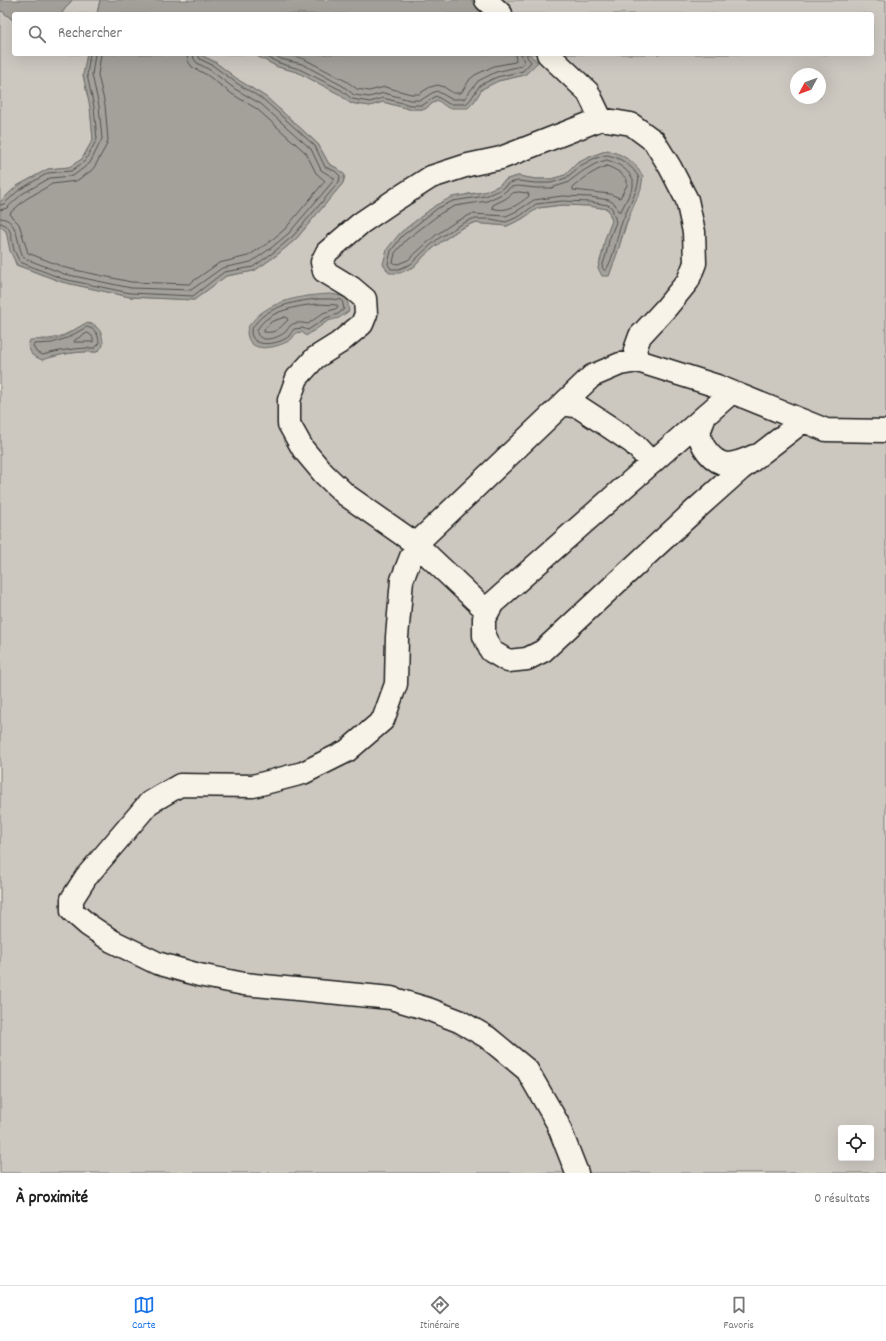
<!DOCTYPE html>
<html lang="fr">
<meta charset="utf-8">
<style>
:root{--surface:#fff;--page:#f2f2f2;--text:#222;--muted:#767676;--line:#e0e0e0;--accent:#1a73e8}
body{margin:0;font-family:Dekko,sans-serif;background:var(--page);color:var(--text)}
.controls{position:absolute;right:12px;bottom:12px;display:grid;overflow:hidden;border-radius:4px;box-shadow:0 4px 16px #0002}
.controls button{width:36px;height:36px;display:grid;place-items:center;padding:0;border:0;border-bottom:1px solid var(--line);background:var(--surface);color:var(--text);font:20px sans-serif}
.compass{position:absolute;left:790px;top:68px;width:36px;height:36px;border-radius:50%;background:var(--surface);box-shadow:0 4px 16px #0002;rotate:229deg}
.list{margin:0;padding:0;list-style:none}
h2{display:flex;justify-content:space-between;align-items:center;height:52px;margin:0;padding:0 16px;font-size:17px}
h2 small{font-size:13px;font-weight:400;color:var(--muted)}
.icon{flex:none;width:22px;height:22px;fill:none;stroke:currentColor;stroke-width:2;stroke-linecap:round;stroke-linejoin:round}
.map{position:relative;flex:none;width:886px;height:1173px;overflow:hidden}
.search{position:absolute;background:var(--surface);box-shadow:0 4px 16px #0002;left:12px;right:12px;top:12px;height:44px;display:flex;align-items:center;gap:10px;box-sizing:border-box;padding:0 14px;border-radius:4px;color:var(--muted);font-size:15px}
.sheet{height:112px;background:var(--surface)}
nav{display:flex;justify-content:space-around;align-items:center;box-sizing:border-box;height:56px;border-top:1px solid var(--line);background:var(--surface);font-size:11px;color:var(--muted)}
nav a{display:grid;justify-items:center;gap:2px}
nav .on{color:var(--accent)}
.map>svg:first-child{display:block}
.green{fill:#ccc8c0;stroke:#74726e;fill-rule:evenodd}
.water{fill:#a3a19a;stroke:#6d6c68}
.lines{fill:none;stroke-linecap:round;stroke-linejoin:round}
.shore{stroke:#52514e;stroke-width:1}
.minor-casing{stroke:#1c1c1c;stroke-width:25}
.minor{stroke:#f7f3e8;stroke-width:22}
</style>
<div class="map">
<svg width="886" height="1173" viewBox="0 0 886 1173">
<rect width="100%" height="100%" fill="#eae6dc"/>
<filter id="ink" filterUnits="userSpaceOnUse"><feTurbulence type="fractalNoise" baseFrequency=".025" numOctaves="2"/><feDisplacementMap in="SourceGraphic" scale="8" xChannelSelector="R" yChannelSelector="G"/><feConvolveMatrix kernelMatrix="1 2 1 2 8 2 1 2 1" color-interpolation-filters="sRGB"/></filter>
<g filter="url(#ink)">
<path class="green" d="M72,0H100L97,14H61Z
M472,0H886V1173H0V226L6,231L16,265L62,282L130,297L194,300L226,276L254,271L277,255L296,239L343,183L345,176L337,168L329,164L318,144L266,97L240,81L215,62L199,54H253L278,67L297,72L339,94L350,103L370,106L383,102L409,109H425L437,100L474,102L482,89L498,81L525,75L537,62L529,54H872V14H484ZM796,74H820V98H796ZM608,150L632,208L609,276L598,268L602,254L605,239L612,221L608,209L589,206L562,205L538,208L522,219L507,226L473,223L460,229L441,242L425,255L414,267L400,233L436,205L468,194L484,192L498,186L507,179L518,176L536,179H551L565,175L577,163L592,156ZM86,323L94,324L101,333L97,352C78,351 60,354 42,360L41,339C59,340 70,332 86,323ZM841,1128H871V1158H841Z
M2,11L14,21V54H87L83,75L90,107L93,139L82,159L70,167L48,169L17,186L0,202V12Z"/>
<path class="water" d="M0,0H72L61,14H14V21L2,11L0,12Z
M100,0H472L484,14H97Z
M87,54H199L215,62L240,81L266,97L318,144L329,164L337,168L345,175L343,183L296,239L277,255L254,271L226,276L194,300L130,297L62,282L17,265L10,251L6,231L0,226V202L17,186L48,169L69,167L82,159L93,139L90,107L83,75Z
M253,54H529L538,62L525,75L498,81L482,89L474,102L468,108H448L437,100L425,109H409L383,102L370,106L350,103L339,94L297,72L278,67Z
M608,150L621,155L634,163L643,176L641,189L625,226L618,251L609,276H602L598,268L602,254L605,239L612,221L608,209L589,206L562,205L538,208L522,219L507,226L473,223L460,229L441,242L425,255L414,267L400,273H389L383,264L387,249L400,233L436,205L452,197L484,192L498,186L507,179L518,176L536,179H551L565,175L577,163L592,156Z
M331,294L347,297L349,311L339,318L328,321L306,336L302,332L296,333C294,335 293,339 290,340C288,342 284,343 282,344C269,349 249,352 247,333C247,328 249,325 252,322C269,300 305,295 331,294Z
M86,323C100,326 103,333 103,346L97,352C78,351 60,354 42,360L32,355L28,346L30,340C37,339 43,340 50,340C63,339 75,329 86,323Z"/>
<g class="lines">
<path class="shore" d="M101,54L98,75L105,105L108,140L106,146L95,166L91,171L76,181L52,184L26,199L11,212L10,215L19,224L28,253L66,268L131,282L189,284L219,263L248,256L268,243L285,229L325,181L316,173L306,153L257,109L232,94L207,75L192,67L188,61L187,54
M261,54L279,63L299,69L341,90L352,99L370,102L383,98L410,105H423L436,96L449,104H466L471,99L480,85L497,77L523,71L531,62L527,57V54
M272,54L281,59L302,64L343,86L354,95L369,97L384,93L410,100H421L432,93L437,91L451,99H464L478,81L496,72L521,66L524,62L521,54
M287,54L304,59L346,81L357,89L369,91L385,87L411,94H419L430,87L438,85L444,87L453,93H461L470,79L475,75L494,66L515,62L516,60L515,54
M607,155C621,158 632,165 639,178C637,195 626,209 621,225C616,240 614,257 606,270H604L602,267L606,255L609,240L616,222L612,208L608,205L590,202L562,201L536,204L520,216L506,222L491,219H472L458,226L439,238L423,252L411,264L399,269H391L388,264L391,251L402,236L438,208L453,201L485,196L500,190L509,183L518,181L535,183H551L566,178L580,166L593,159Z
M607,160C618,163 627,169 633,179V187L621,211H618L615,204L609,200L590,197L562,196L534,200L517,211L506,216L472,214L455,222L436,235L408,260L398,264L393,263L395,253L406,240L441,213L455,206L487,201L502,194L511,187L518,186L536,188H551L567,183L583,171L595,164Z
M607,166C615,169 622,173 627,180V185L620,198L610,194L573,190V187C586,177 591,172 607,166Z
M519,192L528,193L529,196C518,205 507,213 492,208L493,205L505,199L513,193Z
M0,205L4,204L19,190L48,173L71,171L85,161L97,139L94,107L87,75L90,54
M0,210L7,208L22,194L50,178L73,176L90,163L102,139L99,106L92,75L95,54
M0,218C20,219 16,246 24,258L64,274L131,288L191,290L222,268L251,262L271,248L289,233L334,180V178L321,170L311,149L261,104L235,89L210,70L197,63L194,59L193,54
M0,223C13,225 11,240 14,250C16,254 18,259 20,262L63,279L130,293L193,296L224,272L253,267L274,252L293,236L339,182L340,176L335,171L325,167L315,146L264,100L238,84L212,65L200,59L198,54
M317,299H331L342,300L344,309L338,314L326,318L308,330L302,328L294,329C292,331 291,334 289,336C281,344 251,350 251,331C252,328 254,325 256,323C269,306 297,301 317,299Z
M318,304L337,305L338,307L335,309L323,313L308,324C303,323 298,322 293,324C288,326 288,331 284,333C277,339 256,344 257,330C260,325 263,321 268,318C280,309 304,305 318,304Z
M286,317L288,320C280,327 277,334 264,332V330L271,322Z
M87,327C96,329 99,335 99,344L95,348C77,348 60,350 43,355L36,352L33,346L34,344L52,343L67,338Z
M88,333L93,337V342H74L75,340Z"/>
<g class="minor-casing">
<path id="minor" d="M486,0L501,14
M548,54L588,92L601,119
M732,392L493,603L484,618V636L491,651L508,661L527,659L543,651L695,510L741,469L803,421
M563,404L579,407L608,426L633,443L652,463
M705,416C704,420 701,426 700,430C698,444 713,463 727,464C736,464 745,460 754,456
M488,612L416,544L346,495L324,474L303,449L289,424V400L297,378L315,358L339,343L362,324L366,314L365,299L352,288L324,271L322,262L327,252L361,223L395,200L431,177L468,165L501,158L601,119L631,124L654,141L670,167L687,200L694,232L695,263L688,281L666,308L640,336L635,350L638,361
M577,1173L557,1122L527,1070L487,1037L459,1021L428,1009L391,998L244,984L199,975L157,963L112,941L88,925L72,911V899L86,877L149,803L180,785L253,786L303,773L347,751L383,720L396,684L397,637L402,580L416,544L592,376L620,364L638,361L717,386L826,430L886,431"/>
</g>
<use href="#minor" class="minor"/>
</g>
</g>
</svg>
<div class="controls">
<button><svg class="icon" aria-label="locate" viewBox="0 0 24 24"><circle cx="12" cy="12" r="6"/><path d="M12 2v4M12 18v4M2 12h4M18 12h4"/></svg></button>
</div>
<svg class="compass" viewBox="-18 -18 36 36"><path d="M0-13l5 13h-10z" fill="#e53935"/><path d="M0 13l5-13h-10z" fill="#767676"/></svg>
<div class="search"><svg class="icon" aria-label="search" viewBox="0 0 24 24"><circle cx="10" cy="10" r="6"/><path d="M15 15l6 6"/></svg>Rechercher</div>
</div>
<section class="sheet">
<h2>À proximité<small>0 résultats</small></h2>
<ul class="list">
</ul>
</section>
<nav>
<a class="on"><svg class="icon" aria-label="map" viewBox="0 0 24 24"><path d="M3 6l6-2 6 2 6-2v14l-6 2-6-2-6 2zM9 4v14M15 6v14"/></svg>Carte</a>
<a><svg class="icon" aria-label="directions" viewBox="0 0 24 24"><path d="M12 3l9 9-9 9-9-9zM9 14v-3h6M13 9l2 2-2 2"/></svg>Itinéraire</a>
<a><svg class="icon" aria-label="saved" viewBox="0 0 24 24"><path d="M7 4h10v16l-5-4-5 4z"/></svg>Favoris</a>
</nav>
